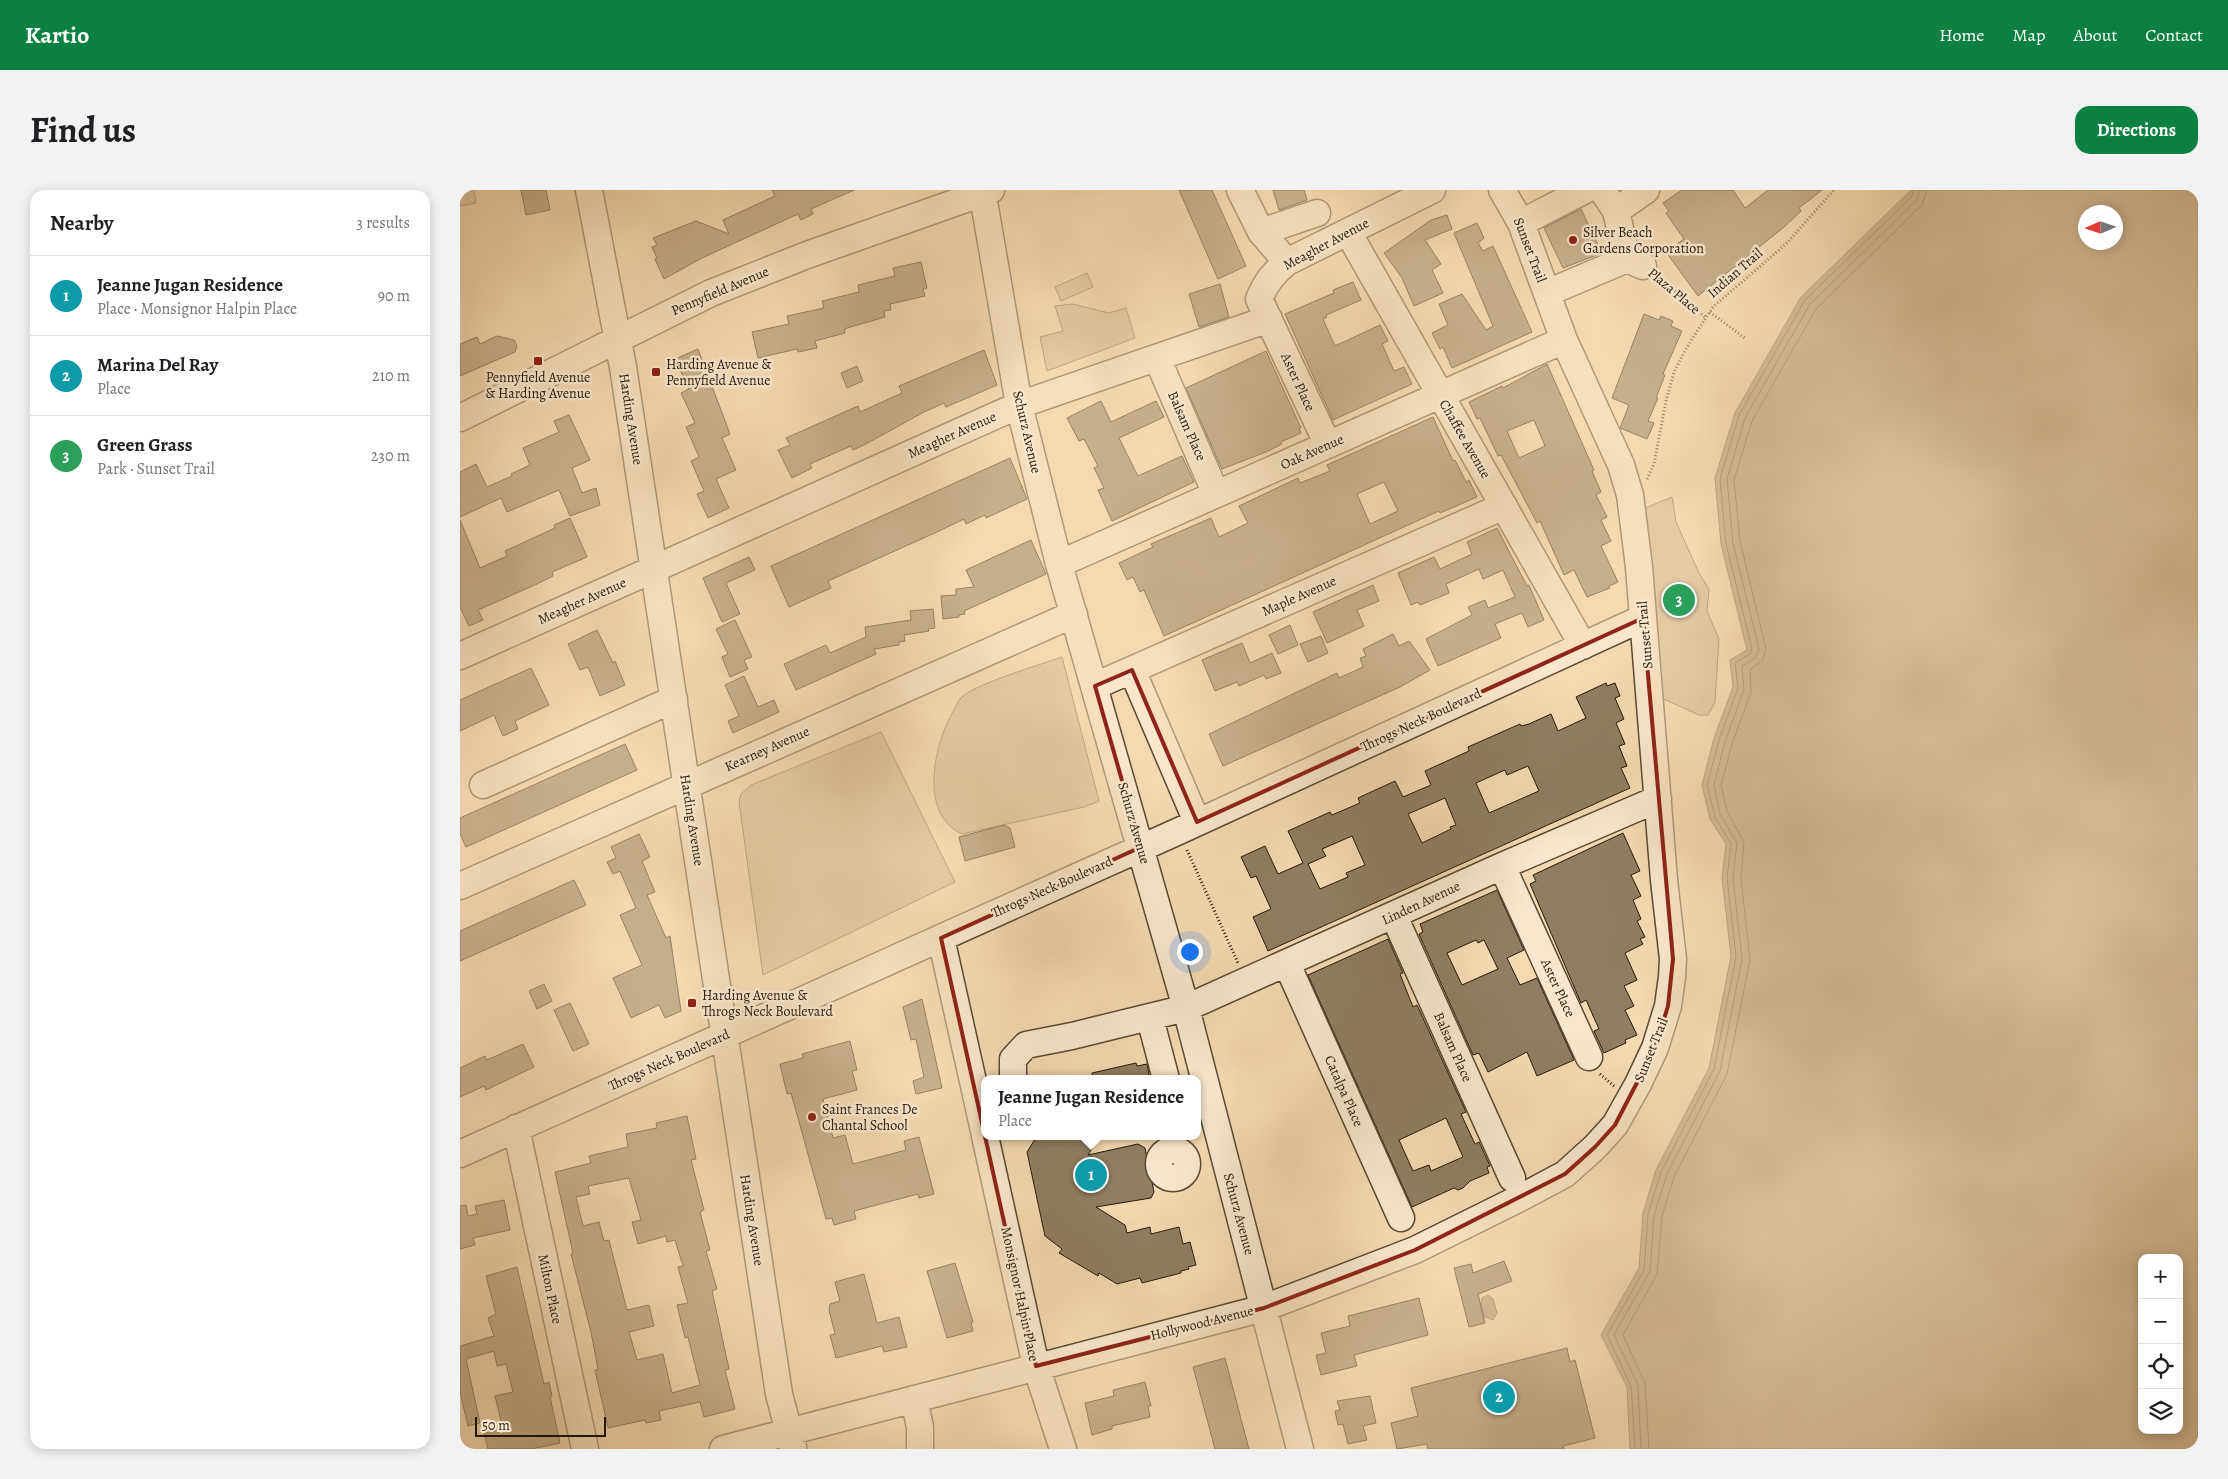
<!DOCTYPE html>
<meta charset="utf-8">
<style>
:root{--surface:#fff;--page:#f2f2f2;--text:#202124;--muted:#757577;--line:#e0e0e0;--accent:#0b8043}
body{margin:0;font-family:Alegreya,serif;background:var(--page);color:var(--text)}
.controls{position:absolute;right:15px;bottom:15px;display:grid;overflow:hidden;border-radius:10px;box-shadow:0 2px 12px #0003}
.controls button{width:45px;height:45px;display:grid;place-items:center;padding:0;border:0;border-bottom:1px solid var(--line);background:var(--surface);color:var(--text);font:25px sans-serif}
.compass{position:absolute;left:1618px;top:15px;width:45px;height:45px;border-radius:50%;background:var(--surface);box-shadow:0 2px 12px #0003;rotate:267deg}
.scale{position:absolute;left:15px;bottom:12px;width:131px;box-sizing:border-box;padding-left:5px;border:2px solid #241a0b;border-top:0;font-size:14px;line-height:18px;white-space:nowrap;color:#241a0b;-webkit-text-stroke:4px #f9e6cc;paint-order:stroke}
.you{position:absolute;left:729px;top:761px;width:18px;height:18px;margin:-12px;border:4px solid #fff;border-radius:50%;background:#1a73e8;box-shadow:0 0 0 8px #1a73e833}
.badge{display:grid;place-items:center;width:32px;height:32px;border-radius:50%;background:var(--accent);color:#fff;font-size:16px;font-weight:700}
.pin{position:absolute;translate:-50% -50%;border:2px solid #fff;box-shadow:0 1px 5px #0006}
.popup{position:absolute;left:521px;top:885px;width:220px;height:65px;box-sizing:border-box;display:grid;place-content:center;border-radius:10px;background:var(--surface);filter:drop-shadow(0 1px 4px #0005);font-size:16px;white-space:nowrap;color:var(--muted)}
.popup b{font-size:19px;color:var(--text)}
.popup::after{content:'';position:absolute;left:50%;top:100%;margin-left:-10px;border:10px solid transparent;border-top-color:var(--surface)}
.list{margin:0;padding:0;list-style:none}
h2{display:flex;justify-content:space-between;align-items:center;height:65px;margin:0;padding:0 20px;font-size:21px}
h2 small{font-size:16px;font-weight:400;color:var(--muted)}
.list li{display:grid;grid-template-columns:32px 1fr auto;gap:15px;align-items:center;box-sizing:border-box;height:80px;padding:0 20px;border-top:1px solid var(--line)}
.list b{display:block;font-size:19px;white-space:nowrap}
.list p{margin:0;font-size:16px;white-space:nowrap;color:var(--muted)}
.list em{font-size:16px;font-style:normal;color:var(--muted)}
.icon{flex:none;width:28px;height:28px;fill:none;stroke:currentColor;stroke-width:2;stroke-linecap:round;stroke-linejoin:round}
.map{position:relative;flex:none;width:1738px;height:1259px;overflow:hidden;border-radius:15px}
header{display:flex;align-items:center;gap:30px;box-sizing:border-box;height:70px;padding:0 25px;background:var(--accent);color:#fff}
header strong{font-size:24px}
nav{display:flex;gap:28px;margin-inline-start:auto;font-size:18px}
.intro{display:flex;align-items:center;justify-content:space-between;box-sizing:border-box;height:120px;padding:0 30px}
h1{margin:0;font-size:35px}
.button{padding:12px 22px;border-radius:15px;background:var(--accent);color:#fff;font-size:18px;font-weight:700}
main{display:flex;gap:30px;padding:0 30px}
aside{flex:1;background:var(--surface);border-radius:15px;box-shadow:0 2px 12px #0003}
.map>svg:first-child{display:block}
.green{fill:#d2b995;stroke:#7b6a50}
.water{fill:#af9879;stroke:#77664d;fill-rule:evenodd}
.lines{fill:none;stroke-linecap:round;stroke-linejoin:round}
.shore{stroke:#6a5942;stroke-width:1}
.building{fill:#917d61;stroke:#241a0b;fill-rule:evenodd}
.minor-casing{stroke:#584a34;stroke-width:29}
.path{stroke:#241a0b;stroke-width:3;stroke-dasharray:1 2.5;stroke-linecap:butt}
.minor{stroke:#f9e6cc;stroke-width:26}
.marked{fill:none;stroke:#8f2418;stroke-width:4;stroke-linejoin:round}
.poi-dot{fill:#8f2418;stroke:#f9e6cc;stroke-width:2}
.labels{text-anchor:middle;dominant-baseline:central;stroke-width:5;stroke-linejoin:round;paint-order:stroke}
.poi-label{font-size:14px;fill:#241a0b;stroke:#f9e6cc;text-anchor:start}
.street-label{font-size:14px;fill:#241a0b;stroke:#f9e6cc}
</style>
<header>
<strong>Kartio</strong>
<nav><a>Home</a><a>Map</a><a>About</a><a>Contact</a></nav>
</header>
<div class="intro"><h1>Find us</h1><a class="button">Directions</a></div>
<main>
<aside>
<h2>Nearby<small>3 results</small></h2>
<ul class="list">
<li><span class="badge" style="background:#0f9aa8">1</span><div><b>Jeanne Jugan Residence</b><p>Place · Monsignor Halpin Place</p></div><em>90 m</em></li>
<li><span class="badge" style="background:#0f9aa8">2</span><div><b>Marina Del Ray</b><p>Place</p></div><em>210 m</em></li>
<li><span class="badge" style="background:#2e9e5b">3</span><div><b>Green Grass</b><p>Park · Sunset Trail</p></div><em>230 m</em></li>
</ul>
</aside>
<div class="map">
<svg width="1738" height="1259" viewBox="0 0 1738 1259">
<rect width="100%" height="100%" fill="#f6d9b1"/>
<filter id="stains"><feTurbulence type="fractalNoise" baseFrequency=".004" numOctaves="4"/><feColorMatrix values="0 0 0 0 .2 0 0 0 0 .09 0 0 0 0 .02 0 0 0 .5 -.17"/></filter>
<radialGradient id="worn" r=".72"><stop offset=".6" stop-color="#630" stop-opacity="0"/><stop offset="1" stop-color="#630" stop-opacity=".3"/></radialGradient>
<path class="green" d="M0,0H14L16,13L0,16Z
M627,83L633,97L601,111L595,97Z
M613,114L649,123L666,118L675,148L587,181L580,147L603,141L595,116Z
M1212,307L1216,332L1239,383L1249,399L1247,421L1259,449L1255,512L1248,525H1239L1199,507L1183,319Z
M602,467L639,611L624,617L502,644C458,624 474,553 494,520C496,516 498,510 502,507C517,493 580,475 602,467Z
M421,542L495,692L303,785L279,612L281,604L291,595Z"/>
<path class="water" d="M1451,0H1738V1259H1170L1167,1197L1141,1145L1179,1078L1183,1023L1196,980L1249,878L1271,766L1262,688L1266,654L1250,629L1242,595L1254,548L1273,497L1270,470L1287,460L1261,354L1255,288L1275,223L1341,107ZM1626,22H1656V52H1626ZM1682,1068H1719V1240H1682Z
M1028,1105L1033,1109L1037,1123L1033,1130L1025,1127L1021,1115L1022,1108Z"/>
<g class="lines">
<path class="shore" d="M1175,1259L1171,1196L1147,1145L1184,1080L1188,1024L1201,982L1254,879L1276,767L1267,688L1271,654L1255,627L1247,595L1259,550L1278,498L1275,473L1290,464L1292,459L1266,354L1260,289L1279,225L1345,110L1452,6L1454,0
M1181,1259L1178,1195L1154,1145L1190,1081L1194,1025L1207,984L1260,881L1282,769L1273,688L1277,653L1260,624L1254,595L1265,552L1284,500L1282,476L1295,468L1299,459L1273,353L1267,289L1285,228L1350,114L1457,10L1460,0
M1189,1259L1185,1193L1163,1145L1197,1084L1202,1026L1214,987L1267,884L1290,770L1281,688L1284,652L1267,621L1261,595L1272,554L1291,502L1290,480L1303,470L1306,459L1280,351L1274,290L1292,231L1356,119L1462,15L1467,0"/>
</g>
<path class="building" d="M61,0H86L90,20L66,25Z
M312,0H394L351,19L353,24L341,30L338,24L242,68L204,89L195,69L197,68L192,57L197,55L193,48L236,31L269,44L263,30L315,6Z
M719,0H752L786,76L758,89Z
M813,0H844L847,10L819,20Z
M1222,0H1273L1285,18L1308,0H1362L1339,18L1341,21L1324,37L1238,106L1206,62L1224,49L1206,23L1209,21L1203,13Z
M1121,19L1142,63L1103,78L1084,38Z
M987,25L992,39L965,50L981,74L972,80L983,103L954,116L942,88L924,63L971,30Z
M1017,33L1024,48L1018,53L1023,61L1033,56L1072,142L992,178L983,157L980,159L972,143L988,135L979,114L1002,104L1026,140L1033,136L994,43Z
M461,72L467,98L463,99L465,106L430,114L431,120L424,121L425,127L384,139L385,143L355,151L357,158L338,162L337,159L298,168L292,142L329,134L327,126L364,118L362,111L399,102L398,95L435,86L433,78Z
M893,92L901,110L866,125L867,127L863,129L875,156L920,135L928,151L922,154L934,181L944,177L952,194L873,230L825,124L874,103L873,100Z
M760,94L769,127L739,137L729,104Z
M1184,124L1199,130L1201,126L1213,131L1211,136L1222,141L1203,184L1205,185L1196,208H1198L1188,231L1194,233L1187,249L1160,238L1169,215L1152,208Z
M37,146L54,150L57,156L55,162L0,186V154L17,147L20,154Z
M238,159L270,244L262,248L276,280L256,289L269,318L248,328L237,304L244,301L231,271L239,267L226,237L235,233L221,203L229,199L215,169Z
M524,160L537,195L486,217L484,213L464,222L404,255L393,260L391,256L350,274L352,278L332,288L318,260L330,255L326,248L398,216L400,222L442,203L439,196Z
M806,161L841,238L839,239L841,243L821,252L822,254L806,262L762,279L726,198Z
M1087,174L1134,280L1132,281L1141,302L1136,305L1147,327L1141,330L1151,351L1141,356L1158,392L1149,396L1150,398L1127,407L1114,380L1104,385L1080,331L1077,333L1041,265L1038,266L1020,228L1017,229L1009,212L1042,196L1043,198ZM1074,230L1085,256L1059,268L1047,241Z
M397,176L403,191L387,198L381,183Z
M641,211L651,232L696,211L704,227L659,248L678,286L722,266L734,292L652,331L638,300L644,298L634,278L638,276L624,249L619,251L607,228Z
M109,225L130,270L112,278L122,303L136,298L140,315L110,326L99,300L47,322L41,308L0,327V282L16,274L27,297L52,286L51,284L70,275L63,258L99,242L94,231Z
M973,227L993,271L995,270L1006,292L1009,290L1017,307L980,323L979,321L704,446L684,400L680,402L673,387L667,390L659,373L693,357L691,354L751,328L759,347L788,333L779,316L838,288L840,293L870,281L867,275ZM924,292L938,321L910,334L897,304Z
M550,268L567,309L526,328L525,325L506,334L504,329L477,342L368,391L371,398L329,417L311,376Z
M110,328L127,367L92,382L93,386L77,394L18,420L23,430L9,436L0,417V330L20,378L47,366L45,361L95,338L94,335Z
M1037,338L1067,396L1069,395L1084,430L1068,437L1062,423L1035,434L1041,448L978,476L966,449L1012,425L1008,417L1025,410L1028,418L1055,407L1043,380L1023,389L1019,379L986,394L989,403L960,415L958,412L951,415L938,383L974,367L980,379L1012,364L1007,352Z
M571,350L586,384L504,421L505,424L499,425V427L483,429L481,406L496,405V399L514,397L506,380Z
M289,367L295,380L266,393L280,424L262,432L243,388Z
M913,395L919,411L897,420L904,436L867,453L853,422Z
M473,419L475,438L468,439L469,441L444,445L445,451L439,452V455L414,459L416,464L336,500L324,474L366,455L370,463L406,447L405,437L451,430L450,421Z
M275,430L292,467L284,470L288,479L270,487L262,467L268,464L256,439Z
M830,435L838,455L818,464L809,445Z
M137,440L153,473L155,471L165,495L140,506L128,477L120,480L108,454Z
M933,444L939,456L949,451L970,480L940,497L763,576L749,544L877,483L879,488L903,477L900,468L906,466L903,459Z
M861,446L868,463L848,472L840,454Z
M782,453L790,473L812,463L821,483L806,489L804,485L779,496L777,492L755,501L742,470Z
M71,478L89,515L55,531L58,539L43,546L34,525L0,541V510Z
M284,486L298,517L314,510L319,522L273,543L268,531L279,526L265,495Z
M1146,493L1147,496L1155,493L1160,506L1155,508L1164,529L1156,533L1165,554L1159,556L1167,576L1161,578L1170,598L808,761L793,727L811,719L796,686L791,688L781,667L805,656L818,684L843,673L828,641L870,622L872,625L900,613L898,608L935,591L943,607L971,595L965,581L1009,561L1008,557L1060,534L1061,536L1069,534L1091,524L1098,541L1126,528L1116,507ZM1068,576L1079,601L1029,623L1016,593L1045,580L1047,585ZM985,608L996,635L990,637L991,639L962,653L948,624ZM892,646L905,675L886,683L888,687L860,699L848,674L866,666L862,659Z
M165,554L177,580L6,657L0,644V628Z
M544,635L550,638L555,657L505,671L499,647Z
M1163,643L1180,681L1171,685L1181,706L1173,710L1181,729L1177,731L1185,747L1180,749L1183,754L1165,763L1177,790L1164,796L1174,816L1165,820L1177,845L1165,850L1166,853L1144,863L1134,841L1139,839L1126,810L1121,813L1070,694L1076,691L1073,685Z
M179,644L190,667L182,671L195,702L187,705L206,748L210,746L221,821L205,828L199,815L171,828L153,788L182,775L160,725L176,718L160,681L153,684L147,672L156,668L151,657Z
M114,690L126,715L0,771V741Z
M1037,700L1064,760L1047,768L1060,795L1077,788L1114,870L1077,886L1067,862L1028,882L1019,863L1013,865L959,744L963,742L960,734ZM1016,750L1018,753L1024,750L1038,779L1002,795L987,763Z
M928,749L943,783L940,784L953,817L957,815L1006,922L1001,924L1015,954L1019,952L1030,976L1027,977L1029,983L1010,991L1003,998L998,1000L994,998L952,1017L848,785ZM986,928L1003,967L971,981L969,975L953,981L939,950Z
M84,794L92,811L77,819L69,801Z
M462,809L482,898L456,904L453,891L464,887L456,849L451,850L443,817Z
M110,813L129,854L113,861L94,820Z
M390,851L397,880L392,881L397,900L363,909L373,948L385,945L393,974L446,960L444,951L459,947L474,1004L459,1008L458,1004L394,1021L396,1029L374,1035L372,1028L366,1029L331,903L327,904L320,874L343,868L342,864Z
M63,854L74,877L26,900L24,896L0,907V878L25,866L27,870Z
M676,873L677,876L687,874L690,889H633L632,883Z
M227,926L236,969L231,970L244,1020L240,1022L250,1060L246,1061L257,1099L252,1101L269,1179L265,1180L275,1219L244,1227L240,1212L199,1221L201,1230L186,1233L185,1230L148,1238L135,1180L138,1179L131,1142L111,1064L113,1063L95,982L131,973L129,966L168,957L166,944L197,938L196,933ZM169,988L181,1030L172,1032L178,1054L206,1046L207,1052L215,1050L223,1076L218,1077L228,1113L217,1115L225,1148L228,1147L240,1195L212,1203L203,1164L177,1170L169,1142L194,1136L189,1115L167,1120L149,1050L144,1051L139,1032L123,1036L116,1007L130,1004L128,996Z
M577,946H640L628,965L678,954L685,958L694,1002L691,1008L636,1017L665,1035L667,1043L690,1037L691,1044L719,1037L723,1054L730,1052L736,1075L728,1077L729,1079L721,1081V1083L682,1093L680,1088L657,1094L639,1083L638,1086L599,1063L602,1059L585,1046L567,962Z
M44,1010L50,1040L13,1048L15,1055L0,1059V1016L6,1015L8,1026L17,1024L15,1016Z
M1044,1071L1052,1091L1018,1104L1025,1133L1009,1137L994,1078L1011,1074L1013,1083Z
M495,1073L513,1132L511,1133L513,1141L487,1148L467,1081Z
M57,1077L84,1194L89,1192L92,1206L90,1207L100,1253L71,1259H28L24,1243L43,1239L35,1206L53,1202L46,1174L37,1176L34,1161L6,1169L20,1233L8,1236L0,1202V1156L34,1146L28,1128L36,1124L26,1086Z
M404,1084L417,1133L439,1127L447,1157L424,1162L422,1156L376,1168L370,1145L375,1144L369,1120L370,1114L380,1111L375,1092Z
M959,1108L968,1145L894,1165L897,1176L861,1185L856,1165L866,1163L861,1143L890,1136L888,1126Z
M1107,1158L1110,1172L1115,1170L1135,1248L1103,1256L1104,1259H968L967,1254L937,1259L931,1233L958,1226L951,1198Z
M765,1168L776,1210L789,1259H755L733,1177Z
M685,1192L691,1216H688L690,1227L652,1236V1239L632,1245L625,1213L654,1206L653,1200Z
M910,1206L916,1233L903,1236L907,1250L888,1254L883,1234L878,1235L875,1221L880,1220L877,1211Z"/>
<g class="lines">
<g class="minor-casing">
<path id="minor" d="M129,0L163,177L319,1204L333,1257
M522,0L559,215L599,374L726,818L840,1259
M780,0L801,42L827,72
M1142,0L1156,21L1167,69L1183,76
M1156,21L1186,0
M1061,33L1125,0
M801,42L857,23
M888,42L1123,456
M1087,103L1167,69
M697,168L756,304
M0,228L251,103L347,65L531,0
M868,255L799,109C806,93 813,83 827,72L972,0
M599,374L1104,150
M0,466L559,215L809,129
M672,480L737,632
M635,496L1044,316
M23,595L214,509
M1042,676L1129,867
M0,696L614,424
M934,726L1052,988
M481,748L525,945
M827,774L941,1028
M690,828L706,889
M553,889V869L566,855L612,846L726,818L1042,676L1198,609
M56,938L125,1259
M525,946L576,1176L603,1259
M699 974a14 14 0 1 1 28 0a14 14 0 1 1-28 0Z
M0,964L719,641L1183,428
M454,1209L460,1237V1259
M263,1259L804,1118L955,1060L1060,1008L1105,984L1135,957L1155,935L1178,894L1195,858L1208,816L1212,787L1213,769L1204,690L1179,377L1170,305L1161,275L1104,150L1061,33L1042,0"/>
</g>
<path class="path" d="M1199,87L1246,128
M1250,122L1286,149
M1187,289L1194,274L1206,211L1214,182L1227,157L1253,117L1327,53L1374,0
M727,660L778,773
M1140,884L1154,896"/>
<use href="#minor" class="minor"/>
</g>
<path d="M0 0H1738V1259H0ZM1183,428L1213,769L1208,816L1195,858L1155,935L1135,957L1105,984L955,1060L804,1118L576,1176L481,748L681,657L635,496L672,480L737,632Z" fill="#f6d9b1" fill-opacity=".55" fill-rule="evenodd"/>
<path class="marked" d="M1183,428L1213,769L1208,816L1195,858L1155,935L1135,957L1105,984L955,1060L804,1118L576,1176L481,748L681,657L635,496L672,480L737,632Z"/>
<g class="poi-dot">
<circle cx="1113" cy="50" r="5"/>
<rect x="73" y="166" width="10" height="10" rx="2.5"/>
<rect x="191" y="177" width="10" height="10" rx="2.5"/>
<rect x="227" y="808" width="10" height="10" rx="2.5"/>
<circle cx="352" cy="927" r="5"/>
</g>
<g class="labels">
<g class="poi-label">
<text x="1123" y="42">Silver Beach<tspan x="1123" dy="16">Gardens Corporation</tspan></text>
<text x="206" y="174">Harding Avenue &amp;<tspan x="206" dy="16">Pennyfield Avenue</tspan></text>
<text x="78" y="187" text-anchor="middle">Pennyfield Avenue<tspan x="78" dy="16">&amp; Harding Avenue</tspan></text>
<text x="242" y="805">Harding Avenue &amp;<tspan x="242" dy="16">Throgs Neck Boulevard</tspan></text>
<text x="362" y="919">Saint Frances De<tspan x="362" dy="16">Chantal School</tspan></text>
</g>
<g class="street-label">
<text transform="translate(866 54) rotate(-28)">Meagher Avenue</text>
<text transform="translate(1070 60) rotate(69)">Sunset Trail</text>
<text transform="translate(1275 83) rotate(-41)">Indian Trail</text>
<text transform="translate(260 101) rotate(-23)">Pennyfield Avenue</text>
<text transform="translate(1214 101) rotate(40)">Plaza Place</text>
<text transform="translate(838 192) rotate(65)">Aster Place</text>
<text transform="translate(171 229) rotate(81)">Harding Avenue</text>
<text transform="translate(727 236) rotate(66)">Balsam Place</text>
<text transform="translate(567 242) rotate(77)">Schurz Avenue</text>
<text transform="translate(492 245) rotate(-24)">Meagher Avenue</text>
<text transform="translate(1005 249) rotate(60)">Chaffee Avenue</text>
<text transform="translate(852 262) rotate(-24)">Oak Avenue</text>
<text transform="translate(839 406) rotate(-24)">Maple Avenue</text>
<text transform="translate(122 411) rotate(-24)">Meagher Avenue</text>
<text transform="translate(1185 445) rotate(-95)">Sunset Trail</text>
<text transform="translate(961 530) rotate(-25)">Throgs Neck Boulevard</text>
<text transform="translate(307 559) rotate(-24)">Kearney Avenue</text>
<text transform="translate(232 630) rotate(81)">Harding Avenue</text>
<text transform="translate(674 633) rotate(74)">Schurz Avenue</text>
<text transform="translate(592 697) rotate(-24)">Throgs Neck Boulevard</text>
<text transform="translate(961 713) rotate(-25)">Linden Avenue</text>
<text transform="translate(1098 798) rotate(65)">Aster Place</text>
<text transform="translate(993 857) rotate(66)">Balsam Place</text>
<text transform="translate(1191 860) rotate(-68)">Sunset Trail</text>
<text transform="translate(209 870) rotate(-24)">Throgs Neck Boulevard</text>
<text transform="translate(884 901) rotate(66)">Catalpa Place</text>
<text transform="translate(779 1024) rotate(75)">Schurz Avenue</text>
<text transform="translate(292 1030) rotate(81)">Harding Avenue</text>
<text transform="translate(90 1099) rotate(78)">Milton Place</text>
<text transform="translate(560 1104) rotate(78)">Monsignor Halpin Place</text>
<text transform="translate(742 1133) rotate(-14)">Hollywood Avenue</text>
</g>
</g>
<rect width="100%" height="100%" filter="url(#stains)"/>
<rect width="100%" height="100%" fill="url(#worn)"/>
</svg>
<div class="controls">
<button>+</button>
<button>−</button>
<button><svg class="icon" aria-label="locate" viewBox="0 0 24 24"><circle cx="12" cy="12" r="6"/><path d="M12 2v4M12 18v4M2 12h4M18 12h4"/></svg></button>
<button><svg class="icon" aria-label="layers" viewBox="0 0 24 24"><path d="M12 4l9 5-9 5-9-5zM3 14l9 5 9-5"/></svg></button>
</div>
<svg class="compass" viewBox="-18 -18 36 36"><path d="M0-13l5 13h-10z" fill="#e53935"/><path d="M0 13l5-13h-10z" fill="#757577"/></svg>
<div class="scale">50 m</div>
<div class="you"></div>
<div class="pin badge" style="left:631px;top:985px;background:#0f9aa8">1</div>
<div class="popup"><b>Jeanne Jugan Residence</b>Place</div>
<div class="pin badge" style="left:1039px;top:1207px;background:#0f9aa8">2</div>
<div class="pin badge" style="left:1219px;top:410px;background:#2e9e5b">3</div>
</div>
</main>
